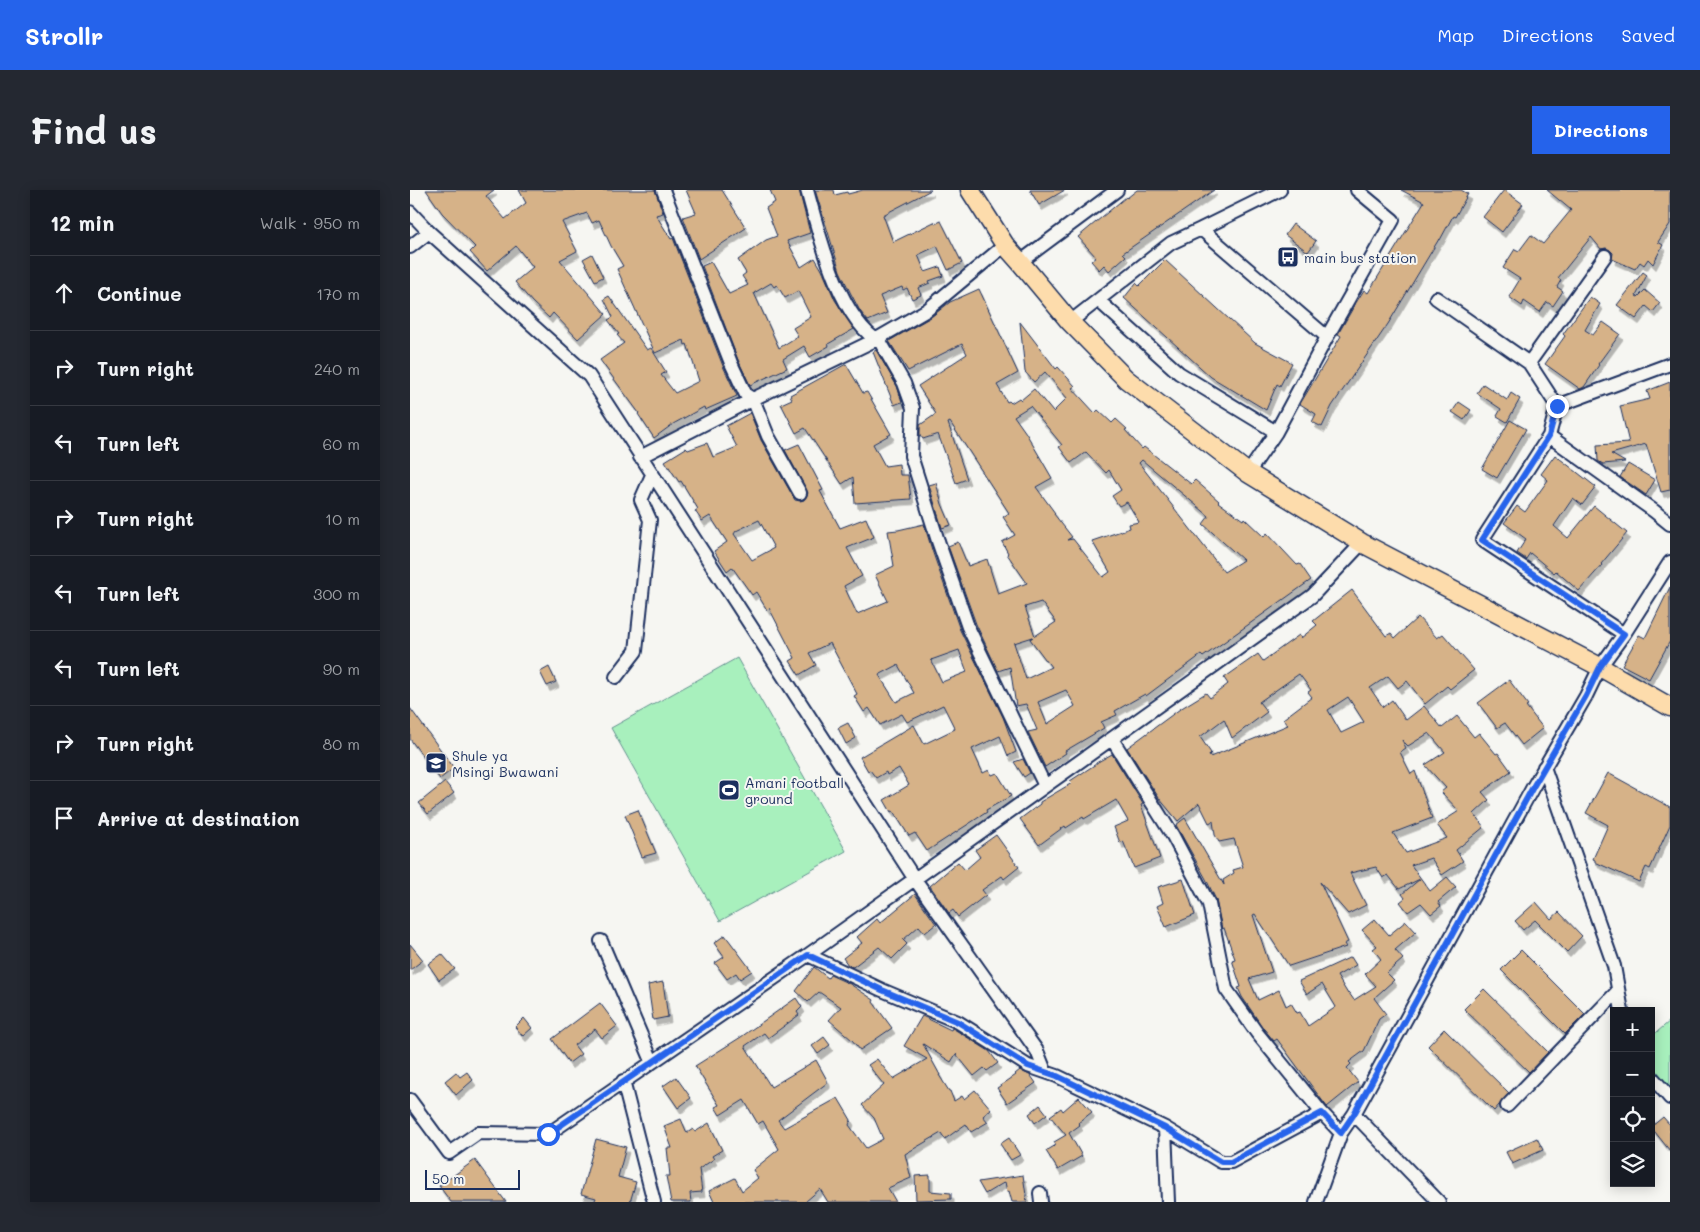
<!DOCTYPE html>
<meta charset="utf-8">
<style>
:root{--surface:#171b24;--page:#242831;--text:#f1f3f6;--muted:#9ea1a6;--line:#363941;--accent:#2563eb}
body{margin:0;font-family:Mali,sans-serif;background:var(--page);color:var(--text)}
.controls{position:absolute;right:15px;bottom:15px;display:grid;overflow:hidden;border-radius:0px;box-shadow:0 2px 12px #0003}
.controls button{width:45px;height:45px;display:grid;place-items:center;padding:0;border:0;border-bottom:1px solid var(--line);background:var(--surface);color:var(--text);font:25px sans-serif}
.scale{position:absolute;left:15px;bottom:12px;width:95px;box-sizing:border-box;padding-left:5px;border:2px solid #1b2f5e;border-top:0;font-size:14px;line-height:18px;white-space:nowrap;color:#1b2f5e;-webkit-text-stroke:4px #f6f6f2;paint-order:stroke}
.stop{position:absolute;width:15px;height:15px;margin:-11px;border:4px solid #2563eb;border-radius:50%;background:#fff}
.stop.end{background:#2563eb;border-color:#fff;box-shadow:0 1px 5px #0008}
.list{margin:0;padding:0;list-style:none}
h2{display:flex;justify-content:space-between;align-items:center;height:65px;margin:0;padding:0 20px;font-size:21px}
h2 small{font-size:16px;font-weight:400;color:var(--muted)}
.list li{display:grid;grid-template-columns:32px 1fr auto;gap:15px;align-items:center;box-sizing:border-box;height:75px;padding:0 20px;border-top:1px solid var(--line)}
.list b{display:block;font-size:19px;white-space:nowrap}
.list em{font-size:16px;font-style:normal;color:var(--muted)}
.icon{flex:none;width:28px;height:28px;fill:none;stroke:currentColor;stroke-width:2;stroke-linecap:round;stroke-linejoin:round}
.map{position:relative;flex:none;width:1260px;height:1012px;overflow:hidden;border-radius:0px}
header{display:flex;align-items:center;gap:30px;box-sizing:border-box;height:70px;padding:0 25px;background:var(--accent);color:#fff}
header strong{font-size:24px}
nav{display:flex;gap:28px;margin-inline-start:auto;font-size:18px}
.intro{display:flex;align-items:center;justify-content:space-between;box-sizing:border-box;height:120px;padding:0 30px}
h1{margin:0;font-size:35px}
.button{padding:12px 22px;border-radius:0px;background:var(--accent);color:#fff;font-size:18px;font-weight:700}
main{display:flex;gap:30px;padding:0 30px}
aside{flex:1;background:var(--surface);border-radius:0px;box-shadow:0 2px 12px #0003}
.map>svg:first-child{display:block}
.green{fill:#a8f0bd;stroke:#62908e}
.building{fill:#d6b288;stroke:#1b2f5e;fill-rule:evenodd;filter:url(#shadow)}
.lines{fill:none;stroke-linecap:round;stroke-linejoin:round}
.minor-casing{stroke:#1b2f5e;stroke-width:16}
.highway-casing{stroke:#1b2f5e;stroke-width:21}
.minor{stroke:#f6f6f2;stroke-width:12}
.highway{stroke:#fddcac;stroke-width:18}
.route{stroke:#2563eb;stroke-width:6}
.labels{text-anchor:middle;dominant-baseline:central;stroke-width:4;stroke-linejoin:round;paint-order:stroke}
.poi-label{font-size:14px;fill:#1b2f5e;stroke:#f6f6f2;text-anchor:start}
</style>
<header>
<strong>Strollr</strong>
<nav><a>Map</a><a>Directions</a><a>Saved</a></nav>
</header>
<div class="intro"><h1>Find us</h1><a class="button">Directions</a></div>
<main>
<aside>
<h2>12 min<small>Walk · 950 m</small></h2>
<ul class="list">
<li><svg class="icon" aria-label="ahead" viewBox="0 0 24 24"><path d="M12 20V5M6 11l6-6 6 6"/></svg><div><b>Continue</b></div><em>170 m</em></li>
<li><svg class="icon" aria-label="right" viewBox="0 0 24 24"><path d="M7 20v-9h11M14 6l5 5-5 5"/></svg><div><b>Turn right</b></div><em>240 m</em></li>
<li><svg class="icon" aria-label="left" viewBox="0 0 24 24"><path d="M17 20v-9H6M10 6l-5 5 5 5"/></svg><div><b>Turn left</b></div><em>60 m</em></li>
<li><svg class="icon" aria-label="right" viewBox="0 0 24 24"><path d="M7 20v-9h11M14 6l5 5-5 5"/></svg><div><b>Turn right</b></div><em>10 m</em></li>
<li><svg class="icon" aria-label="left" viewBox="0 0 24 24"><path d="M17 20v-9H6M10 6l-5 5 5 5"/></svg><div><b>Turn left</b></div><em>300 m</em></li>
<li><svg class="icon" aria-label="left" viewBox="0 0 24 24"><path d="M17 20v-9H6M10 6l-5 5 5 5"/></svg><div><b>Turn left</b></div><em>90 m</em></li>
<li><svg class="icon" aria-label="right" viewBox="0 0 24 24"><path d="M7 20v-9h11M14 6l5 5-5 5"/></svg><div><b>Turn right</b></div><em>80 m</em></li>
<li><svg class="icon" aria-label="arrive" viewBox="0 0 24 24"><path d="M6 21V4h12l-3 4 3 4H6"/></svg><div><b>Arrive at destination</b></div></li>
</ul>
</aside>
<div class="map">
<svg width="1260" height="1012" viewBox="0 0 1260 1012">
<defs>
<filter id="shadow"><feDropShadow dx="3" dy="5.5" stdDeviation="0" flood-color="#0004"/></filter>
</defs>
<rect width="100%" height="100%" fill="#f6f6f2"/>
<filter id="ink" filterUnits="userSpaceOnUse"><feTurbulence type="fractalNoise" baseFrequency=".02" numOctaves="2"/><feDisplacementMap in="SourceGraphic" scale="10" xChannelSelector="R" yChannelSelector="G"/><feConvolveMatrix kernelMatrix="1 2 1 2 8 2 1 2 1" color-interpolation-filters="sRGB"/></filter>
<g filter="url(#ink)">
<path class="green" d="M327,468L436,661L310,731L201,538Z
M1260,831V899L1241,877V847Z"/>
<path class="building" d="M16,0H84L76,6L95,29L116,13L109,0H245L253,23L246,25L261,49L263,48L313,176L327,206L295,220L294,217L263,234L244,248L228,224L229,223L190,170L214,153L207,145L209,144L198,130L203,127L194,109L199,106L237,160L241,158L256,182L251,185L265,203L289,191L277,154L275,155L274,150L245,163L207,79L213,76L201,56L189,30L182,33L177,23L152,32L167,61L150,70L196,124L168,149L143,123L139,128L122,112L105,92L123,77L106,56L77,81L60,62L65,57L32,23Z
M276,0H312L336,38L289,69L273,27L286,23Z
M360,0H389L400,43L377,51L391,77L405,68L412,80L425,110L444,139L418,154L419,156L400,167L394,156L373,169L377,178L340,195L328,170L292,76L301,72L319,104L338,95L332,86L336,83L328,70L356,50L367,46L356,18L365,12ZM361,93L364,97L367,95L375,108L388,101L401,127L383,138L388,146L369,158L344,103Z
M405,0H424L425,5L437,2L438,4L453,0H521L473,25L483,52L524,32L525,34L531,31L552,73L538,80L527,56L508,65L515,82L530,77L533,86L519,91L520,93L508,98L511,105L502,109L497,98L493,100L492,97L470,106L477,123L458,131L450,121L440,102L430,81Z
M620,0H655L629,15Z
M727,0H804L713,63L716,66L699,81L694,75L689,80L681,71L686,67L668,47L716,7L717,8Z
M991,0H1051L1058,4L1045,27L1043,26L1030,50L1029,49L978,134L922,216L912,237L902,232L906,224L890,214L931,146L928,144L947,111L954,100L958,103L1014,12Z
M1094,0L1113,14L1092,42L1073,27Z
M1137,0H1260V34L1248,52L1253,55L1243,74L1238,69L1234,75L1230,72L1225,79L1202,69L1203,63L1200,60L1196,58L1191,59L1181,47L1148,88L1151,90L1147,97L1153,101L1143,116L1137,112L1130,122L1114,111L1112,116L1099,107L1110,89L1093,78L1105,59L1109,61L1121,45L1133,54L1161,20Z
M883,34L906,51L898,62L875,45Z
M182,64L193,87L185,91L173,69Z
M755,70L845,153L882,173L870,196L867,194L856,220L801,187L714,108L726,93L729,96Z
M1233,82L1237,85L1226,106L1228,107L1235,100L1250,113L1243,122L1236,116L1226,129L1207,115Z
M569,99L608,183L587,195L597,212L599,211L601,213L609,208L611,210L624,199L643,222L657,208L635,182L624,192L615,182L610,132L646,179L648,177L665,196L662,198L685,223L688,220L702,233L706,229L717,239L715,240L732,259L734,257L781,294L785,290L809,311L808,312L833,330L834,328L854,347L857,343L887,375L890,374L901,390L793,467L791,465L736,506L735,504L705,521L707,525L691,532L694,538L655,561L656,563L635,577L618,542L627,540L616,514L606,516L600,477L588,481L566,434L538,356L548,352L558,376L577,369L588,404L617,393L597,364L598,363L592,352L605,345L593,327L599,323L540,232L538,233L557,289L546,293L528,244L513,249L510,245V235L526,224L508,196L557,164L552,154L498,181L479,151L521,127L540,112ZM620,216L652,255L649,257L661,273L676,262L696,283L699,280L711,300L702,306L709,316L717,312L729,332L719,334L720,338L682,351L700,382L693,387L663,349L657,350L662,347L644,324L645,323L626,297L642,288L616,243L604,226ZM732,270L799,326L793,334L833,370L814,382L729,273ZM631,412L646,432L625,446L615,417ZM623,447L620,449L641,477L616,489L604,453ZM656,500L665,516L637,534L628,512Z
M1180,107L1190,114L1175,140L1183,145L1193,132L1210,144L1188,174L1189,175L1174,197L1170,199L1135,174L1155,146L1153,144Z
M466,160L487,196L492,212L484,215L463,162Z
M436,174L453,203L457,202L481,244L463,254L475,276L489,274L490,285H498L501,309L445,313L443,287L432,294L395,238L386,243L371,214L382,209L380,205Z
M1260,192V300L1251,302L1236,254L1201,264L1215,272L1193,274L1188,271L1187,255L1219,253L1210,216L1240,209L1237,201Z
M1073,194L1097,210L1101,203L1110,209L1097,232L1087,226L1091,219L1067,203Z
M1049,212L1061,220L1054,230L1042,222Z
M340,223L351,250L385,310L390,311L394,310L398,303L375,260L389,254L413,300L410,301L430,338L456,328L464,347L437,358L452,386L434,396L447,424L478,411L465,385L484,376L478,341L488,340L514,334L523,363L550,440L593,527L606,562L598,566L590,546L562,559L573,583L579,580L582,585L587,583L601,606L576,620L577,622L517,661L505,643L499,646L483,621L481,622L474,610L499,595L489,578L477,585L476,582L466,588L460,580L458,581L450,567L504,535L514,554L545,539L533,515L497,532L492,524L470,535L459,518L454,522L444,506L447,504L420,453L399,463L406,475L389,485L380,471L385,468L359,418L357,420L346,402L342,405L322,377L317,381L304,361L317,352L300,326L292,331L285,321L288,319L271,291L269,292L255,271L276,258L278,260L297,253L303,267L327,257L316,236ZM349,330L364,358L342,370L324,344L326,341ZM549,460L557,482L532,492L521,470ZM488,475L504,503L486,512L469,485Z
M1100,230L1116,239L1087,288L1072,279Z
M1145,265L1186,297L1172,315L1163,308L1144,336L1158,348L1184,316L1217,343L1191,374L1192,375L1169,401L1146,381L1144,383L1120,363L1116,369L1107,363L1116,349L1094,333L1107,316L1115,322L1138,290L1131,284Z
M1218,274L1245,290L1236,305L1210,287Z
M526,293L532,314L541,335L532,338L519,295Z
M1260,397V451L1239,489L1212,475L1229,445L1235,448Z
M942,400L976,446L981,443L985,448L1008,427L1027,448L1033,444L1064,480L1040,499L1037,496L1015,514L997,491L988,498L978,486L960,498L973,517L982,510L996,530L1014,516L1032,538L1047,526L1064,547L1069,543L1086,564L1088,563L1101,581L1072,602L1079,610L1064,624L1074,637L1046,660L1053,671L1032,685L1021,668L1001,675L1020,701L1037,687L1046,697L1028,712L1031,716L1021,724L1011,713L998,722L990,712L995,708L992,704L1010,689L989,699L978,685L973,688L966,677L940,683L956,715L938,724L910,692L938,752L934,754L936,757L879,776L845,724L843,725L862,782L839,789L848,810L869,800L876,816L881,813L887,823L890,822L898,836L926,817L912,794L897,804L889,791L941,767L946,775L927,786L938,804L939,803L944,810L966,796L955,784L971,769L963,759L967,756L952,740L965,729L979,745L996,731L1006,742L985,760L993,769L977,783L984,790L964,808L976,824L969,829L954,861L939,872L941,874L937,878L948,892L917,917L867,849L864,851L854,839L832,807L828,798L831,797L822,770L825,769L814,738L812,739L806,710L796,689L766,635L775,628L814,695L813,690L824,683L823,680L833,677L824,649L809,652L805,645L803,631L799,633L789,613L768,631L749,608L717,558L770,519L796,503L800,508L818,494L814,488L848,464L853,471L889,445L891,448L907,435L903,431ZM889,484L901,500L898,502L902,507L873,529L878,535L800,567L799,565L801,563L790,547L814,529L822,548L857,522L849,512ZM938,507L954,532L931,543L918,520ZM1019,543L1035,562L1015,575L1036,598L1031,602L1049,621L1027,635L1037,648L996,663L983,643L1022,628L1005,581L1001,584L990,562L996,558L992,550L998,556Z
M139,477L146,492L137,496L130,482Z
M1099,490L1118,515L1116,516L1133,538L1112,555L1095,533L1087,538L1068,513Z
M0,518L44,578L30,589L0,549Z
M438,533L446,548L436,554L428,538Z
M702,564L733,614L731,615L750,668L724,678L713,651L710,653L704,637L718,631L706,610L674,629L673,627L656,638L655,636L629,655L610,629L630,614V612L662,593L660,591L686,574V573Z
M613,569L620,583L614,587L604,572Z
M1198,583L1260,617V635L1240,679L1236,677L1229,692L1185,672V670L1183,669L1198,635L1176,623Z
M35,592L44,603L18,624L9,613Z
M228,620L246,663L232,667L215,625Z
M586,645L609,677L594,689L592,686L572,700L576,705L548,727L543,720L539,723L520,696L548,672L555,680L570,667L565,660Z
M773,689L785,725L756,737L747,716L753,713L748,697Z
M505,704L526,734L515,743L509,736L493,750L497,754L482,769L469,757L443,777L438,775L433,768L452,753L447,747L467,729L470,733Z
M1126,712L1141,729L1149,722L1172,746L1157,762L1125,730L1113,740L1105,731Z
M315,745L342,781L330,789L326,783L317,789L305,773L314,767L304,753Z
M0,754L13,770L0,780Z
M1111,760L1175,824L1155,844L1091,780Z
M32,764L45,779L29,790L18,774Z
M404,777L418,788L420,785L440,794L464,810L463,812L482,838L450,860L442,850L419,830L431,817L409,802L398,812L386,801Z
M253,792L258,827L243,830L238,795Z
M1074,799L1138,862L1119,882L1054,819Z
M386,808L392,817L387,822L389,825L358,848L354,843L335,856L361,897L406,870L417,890V893L368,930L374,938L428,908L441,930L439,935L456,958L473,949L464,928L452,915L474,895L458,875L467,869L483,889L517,869L494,856L512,826L541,840L542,838L544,839L579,861L588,873L577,881L574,878L564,886L546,864L541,872L513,854L530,885H529L539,901H540L544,911L552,906L554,909L565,900L581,919L573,926L578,932L561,942L556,934L535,949L531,943L495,964L501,988L478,998L486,1012H418L410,999L395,1012H304L299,1001L325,988L332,1001L348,988L343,980L369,959L353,931L348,934L334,910L310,925L305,917L309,915L285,876L331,847Z
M190,813L207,836L192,848L185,839L164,855L171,864L159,873L142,849Z
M114,828L122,838L113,846L105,837Z
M1034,839L1099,903L1084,921L1018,856Z
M414,847L420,855L408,864L402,856Z
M610,880L621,886L626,893L597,913L587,898L606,885L605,884Z
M46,882L50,887L57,882L63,890L46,905L35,891Z
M266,887L281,908L268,918L253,896Z
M669,907L682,922L668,933L670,935L659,943L672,966L648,980L636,961L646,955L644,952L656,945L640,926L651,918L653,921Z
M630,915L637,924L625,933L619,924Z
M1253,927L1260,935V961L1241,937Z
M271,929L277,943L283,939L285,942L299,933L312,960L302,966L304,969L289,979L292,1002L280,1003L281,1012H261L256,986H260L257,958H262L254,936Z
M599,948L610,965L601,970L590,954Z
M1127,948L1133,960L1102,974L1096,962Z
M186,949L216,957L208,987L226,992L220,1012H184L186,1008L171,1004Z
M65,970L96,1012H41L29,996Z
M520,985V1001L541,1003V1009L506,1010L505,986Z
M613,985L617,1012H602L599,1001L597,1002L595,992L575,1004L568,992Z"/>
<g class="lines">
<g class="minor-casing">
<path id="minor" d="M253,0L321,173L336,205L343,209L358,246L390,303
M397,0C409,44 429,130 471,153L494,193L503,218L501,266L528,351L558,437L635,596
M0,22L19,42L179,186L504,688L627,861L635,881
M791,39L870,0
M0,57L19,42
M610,72L707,0
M1026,108L1119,173L1147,216L1139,246L1072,350L1214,444
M689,111L769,183L866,242
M660,132L761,53L791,39L917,147L866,242L838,283
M917,147L983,30L947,0
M1119,173L1195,66
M1147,216L1260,174
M1139,246L1244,321L1260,334
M230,267L343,209L465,150L517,120L595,55
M206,487L226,461L240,330L231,310L242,285
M702,549L763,646L799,714L816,799L847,843L912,923L931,943
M1134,577L1204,776L1212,821
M191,751L242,871
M398,765L472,800L548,832L618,876L647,886L755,938L811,972H821L912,923
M1241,886L1260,908
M213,891L244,1012
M0,910L39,963L68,943L138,944L398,765L902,406L952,353
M1097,916L1208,801
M944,924L1029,1012
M755,938L758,1012
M630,1003L631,1012
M906,1012L931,943L944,924L1123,597L1176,506L1190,477L1214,444L1260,372"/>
</g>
<g class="highway-casing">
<path id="highway" d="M560,0L595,55L610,72L660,132L716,189L838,283L952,353L1190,477L1260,517"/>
</g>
<use href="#minor" class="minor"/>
<use href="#highway" class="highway"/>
</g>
</g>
<g class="lines" filter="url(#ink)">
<path class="route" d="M138,944L398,765L472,800L548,832L618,876L647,886L755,938L811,972H821L912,923L931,943L944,924L1123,597L1176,506L1190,477L1214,444L1072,350L1139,246L1147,216"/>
</g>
<defs>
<g id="bus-square" transform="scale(1.125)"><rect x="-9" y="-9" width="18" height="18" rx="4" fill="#1b2f5e" stroke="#f6f6f2"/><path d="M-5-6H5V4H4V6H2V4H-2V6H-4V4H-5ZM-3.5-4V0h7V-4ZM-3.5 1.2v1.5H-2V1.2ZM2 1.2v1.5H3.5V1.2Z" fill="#fff"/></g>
<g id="school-square" transform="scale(1.125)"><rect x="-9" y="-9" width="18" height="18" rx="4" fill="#1b2f5e" stroke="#f6f6f2"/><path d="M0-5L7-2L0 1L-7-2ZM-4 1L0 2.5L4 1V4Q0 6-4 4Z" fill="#fff"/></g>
<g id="stadium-square" transform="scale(1.125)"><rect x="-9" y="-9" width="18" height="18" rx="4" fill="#1b2f5e" stroke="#f6f6f2"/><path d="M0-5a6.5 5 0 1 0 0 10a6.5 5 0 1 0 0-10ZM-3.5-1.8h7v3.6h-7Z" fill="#fff"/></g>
</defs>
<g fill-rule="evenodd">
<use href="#bus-square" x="878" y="67"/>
<use href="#school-square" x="26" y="573"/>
<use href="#stadium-square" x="319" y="600"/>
</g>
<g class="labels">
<g class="poi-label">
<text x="894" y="67">main bus station</text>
<text x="42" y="565">Shule ya<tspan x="42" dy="16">Msingi Bwawani</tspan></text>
<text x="335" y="592">Amani football<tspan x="335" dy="16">ground</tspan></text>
</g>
</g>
</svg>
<div class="controls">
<button>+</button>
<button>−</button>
<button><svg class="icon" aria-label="locate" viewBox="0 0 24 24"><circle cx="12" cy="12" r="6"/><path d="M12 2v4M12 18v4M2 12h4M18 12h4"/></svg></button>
<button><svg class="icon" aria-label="layers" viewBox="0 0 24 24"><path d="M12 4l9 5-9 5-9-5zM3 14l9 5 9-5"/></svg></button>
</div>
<div class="scale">50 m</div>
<div class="stop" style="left:138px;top:944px"></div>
<div class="stop end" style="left:1147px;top:216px"></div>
</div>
</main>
